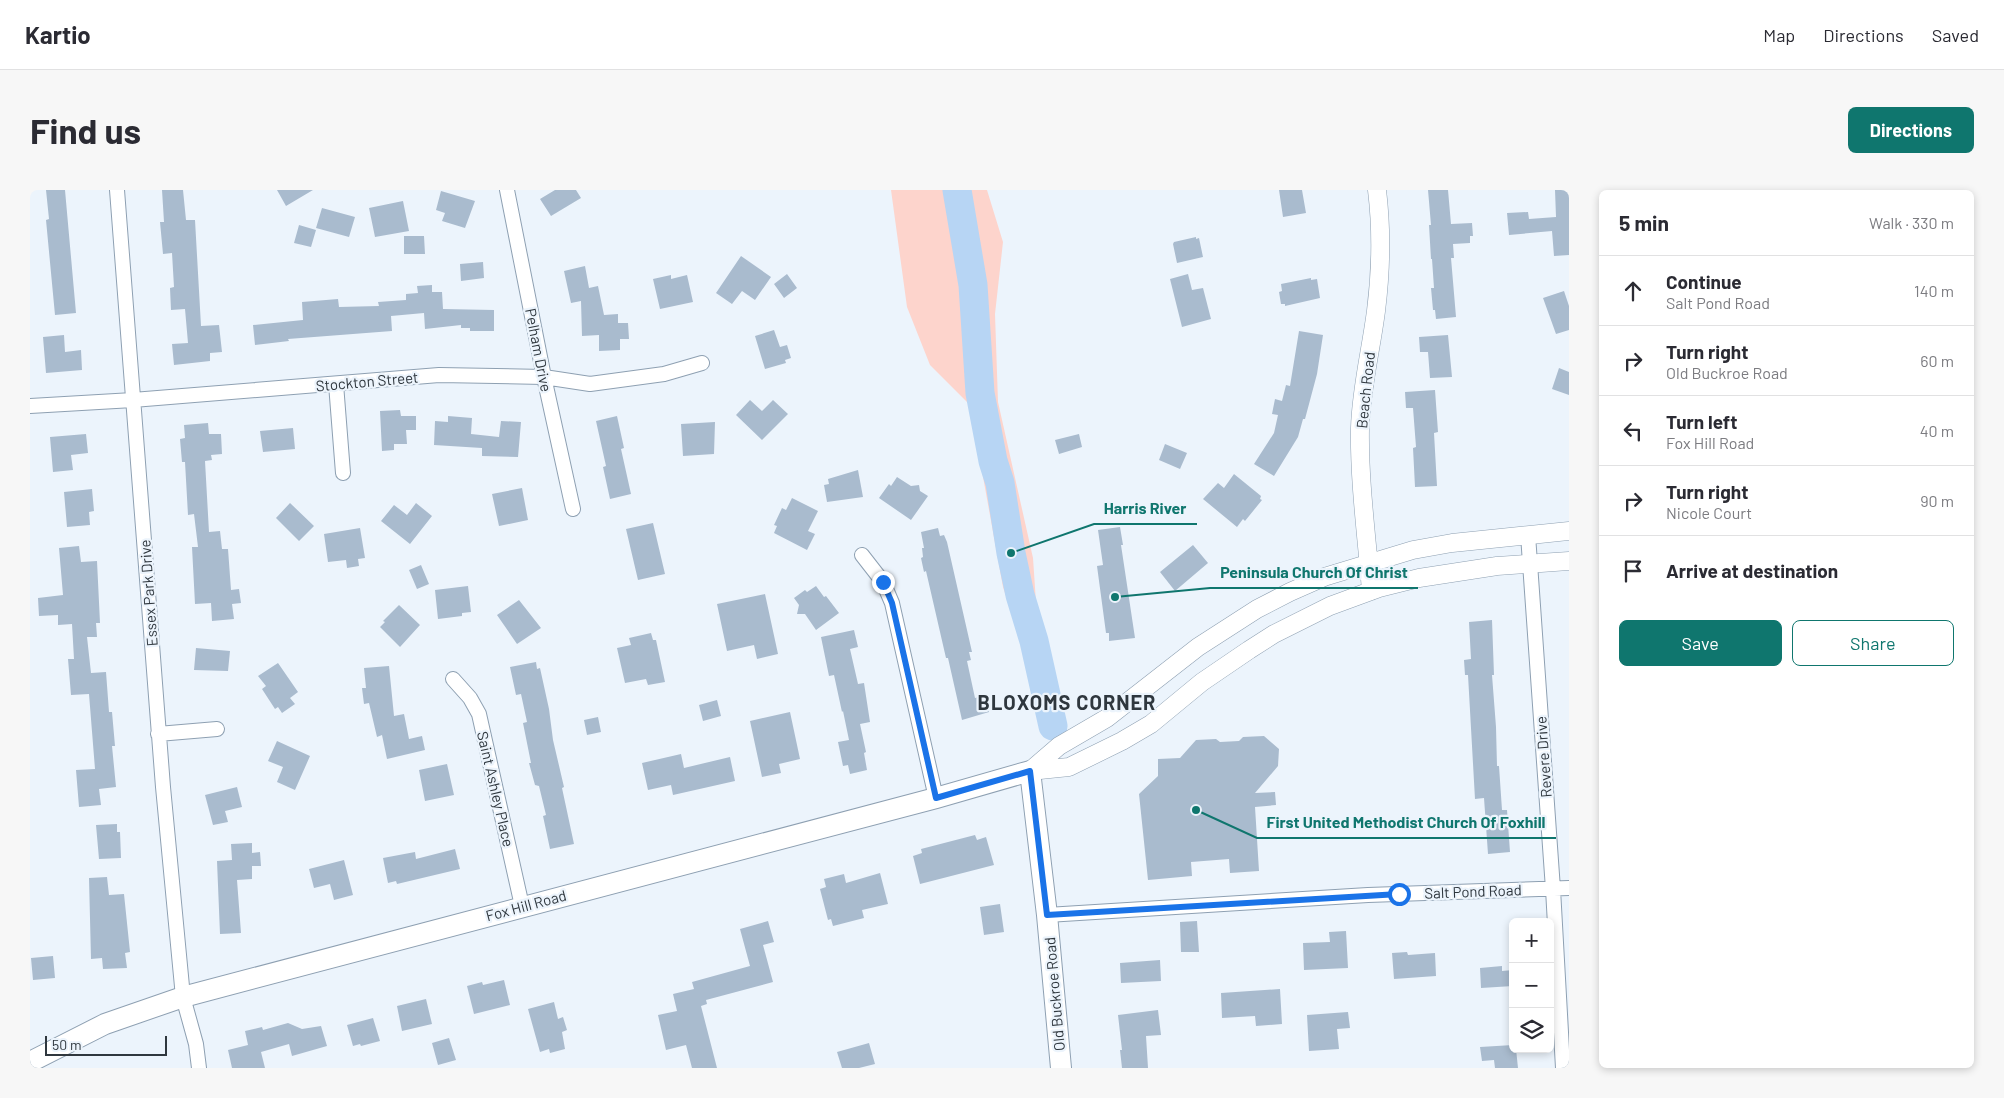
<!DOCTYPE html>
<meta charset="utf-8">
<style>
:root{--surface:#fff;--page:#f7f7f7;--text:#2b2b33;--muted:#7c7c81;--line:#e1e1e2;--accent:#0f766e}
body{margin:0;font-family:Barlow,sans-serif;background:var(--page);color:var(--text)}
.controls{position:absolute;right:15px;bottom:15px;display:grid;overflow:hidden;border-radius:8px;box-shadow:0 2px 8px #0003}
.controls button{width:45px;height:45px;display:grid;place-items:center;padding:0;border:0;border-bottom:1px solid var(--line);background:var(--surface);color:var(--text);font:25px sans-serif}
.scale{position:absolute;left:15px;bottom:12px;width:122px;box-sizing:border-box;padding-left:5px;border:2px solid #2f373e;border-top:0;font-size:14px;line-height:18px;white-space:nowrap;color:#2f373e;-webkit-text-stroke:4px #ecf4fc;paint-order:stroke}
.stop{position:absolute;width:15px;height:15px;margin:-11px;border:4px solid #1a73e8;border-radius:50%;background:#fff}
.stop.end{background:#1a73e8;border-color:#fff;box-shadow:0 1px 5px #0008}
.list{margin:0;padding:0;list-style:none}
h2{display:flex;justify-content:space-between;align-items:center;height:65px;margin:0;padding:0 20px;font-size:21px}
h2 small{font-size:16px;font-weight:400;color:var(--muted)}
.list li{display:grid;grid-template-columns:32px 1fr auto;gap:15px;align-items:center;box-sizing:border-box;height:70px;padding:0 20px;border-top:1px solid var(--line)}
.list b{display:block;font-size:19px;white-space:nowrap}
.list p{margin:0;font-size:16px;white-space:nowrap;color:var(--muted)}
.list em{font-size:16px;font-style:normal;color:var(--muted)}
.actions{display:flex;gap:10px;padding:15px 20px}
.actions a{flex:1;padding:11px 0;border:1px solid var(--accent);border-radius:8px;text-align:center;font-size:18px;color:var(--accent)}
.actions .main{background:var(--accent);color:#fff}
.icon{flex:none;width:28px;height:28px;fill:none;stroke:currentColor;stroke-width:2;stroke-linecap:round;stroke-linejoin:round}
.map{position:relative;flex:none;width:1539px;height:878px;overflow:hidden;border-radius:8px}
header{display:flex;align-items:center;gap:30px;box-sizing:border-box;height:70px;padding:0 25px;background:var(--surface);border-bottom:1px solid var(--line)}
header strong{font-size:24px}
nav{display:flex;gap:28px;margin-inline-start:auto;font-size:18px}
.intro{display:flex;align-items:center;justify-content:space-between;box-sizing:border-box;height:120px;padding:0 30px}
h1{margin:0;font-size:35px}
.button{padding:12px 22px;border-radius:8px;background:var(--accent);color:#fff;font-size:18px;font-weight:700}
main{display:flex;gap:30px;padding:0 30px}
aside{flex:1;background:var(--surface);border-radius:8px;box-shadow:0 2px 8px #0003}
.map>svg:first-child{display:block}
.green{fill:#fdd4cc}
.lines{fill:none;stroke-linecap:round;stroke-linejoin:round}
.river{stroke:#b7d5f4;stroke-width:29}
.building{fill:#a9bbce}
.minor-casing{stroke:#8ea0b2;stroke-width:16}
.tertiary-casing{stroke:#8ea0b2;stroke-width:19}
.secondary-casing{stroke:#8ea0b2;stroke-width:22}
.minor{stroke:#fff;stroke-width:14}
.tertiary{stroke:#fff;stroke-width:18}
.secondary{stroke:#fff;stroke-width:20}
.route{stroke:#1a73e8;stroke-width:6}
.labels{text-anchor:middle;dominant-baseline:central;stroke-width:4.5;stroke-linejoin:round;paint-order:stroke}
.street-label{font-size:15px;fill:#2f373e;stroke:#ecf4fc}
.district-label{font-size:20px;font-weight:bold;letter-spacing:1px;fill:#2f373e;stroke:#ecf4fc}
.leader{fill:none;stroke:#0f766e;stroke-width:2}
.callout-dot{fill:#0f766e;stroke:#ecf4fc;stroke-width:2}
.callout-label{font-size:16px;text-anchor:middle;font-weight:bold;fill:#0f766e;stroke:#ecf4fc;stroke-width:4.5;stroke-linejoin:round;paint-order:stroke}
</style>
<header>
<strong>Kartio</strong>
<nav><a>Map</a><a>Directions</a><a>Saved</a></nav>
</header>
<div class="intro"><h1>Find us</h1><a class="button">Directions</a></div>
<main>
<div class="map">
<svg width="1539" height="878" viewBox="0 0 1539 878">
<rect width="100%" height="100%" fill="#ecf4fc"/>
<path class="green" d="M861,0H957L973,52L965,124L968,212L1003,368L1008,442L1030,523L1014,535L1002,511L1001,481L973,397L940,215L900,175L877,117Z"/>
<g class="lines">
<path class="river" d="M927,0L943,95L950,203L963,271L970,293L981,363L990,405L1004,451L1023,536"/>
</g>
<path class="building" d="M16,0H35L46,123L25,125L16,30L19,29Z
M132,0H153L156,30H165L171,136L189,135L192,162L180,163V171L144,175L142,154L158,153L155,119L141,120L140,98L144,97L142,63L133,64L130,32H134Z
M247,0H283L256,16Z
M525,0H546L551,8L521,26L510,9Z
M1249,0H1272L1276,23L1253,27Z
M1398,0H1418L1421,34L1442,33L1443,46H1440V53L1423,54L1424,68H1421L1426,127L1406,129L1405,120H1403L1401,98H1404L1402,69H1401L1399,35H1401Z
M1525,0H1539V65L1524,66L1522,41L1479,45L1477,23L1498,22L1499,29L1526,27Z
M411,1L445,11L435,38L412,31L415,23L406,20Z
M373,11L379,41L345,47L339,18Z
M292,18L325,27L319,47L286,38Z
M269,35L286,40L281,57L264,53Z
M374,46H394L395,64H374Z
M1166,47V49L1169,48L1173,67L1147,73L1143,54L1144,52Z
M711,66L741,87L725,110L712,101L702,114L686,103Z
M453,72L454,88L431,91L430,74Z
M555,76L559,98L568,96L574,125L588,124V133H598L599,149H590V160L569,161V145L552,146L551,111L541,113L534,81Z
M757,84L767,98L754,108L744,94Z
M1158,84L1162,100L1173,98L1181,129L1152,137L1140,89Z
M641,85V89L657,85L663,112L630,119L623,89Z
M1281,88V90L1287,89L1290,108L1255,116V114H1251L1249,102L1252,101L1251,94Z
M402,95V102H412L413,119L464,120V141H440V138H431V135L395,139L394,123L361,126L362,141L258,149L259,151L225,155L223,135L273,130L272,112L308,109L309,117L349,116L348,112L376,110V104L388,103L387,96Z
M1534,101L1539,116V140L1526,144L1513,108Z
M744,140L750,157L757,155L761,168L755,170L756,173L735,179L725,146Z
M1269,141L1293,145L1287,184L1275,229H1273L1268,247L1244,286L1224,274L1244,243L1248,225L1242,224L1245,209L1252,211L1256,195L1260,196Z
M34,145L35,162L51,160L52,180L16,183L13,147Z
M1418,145L1422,187L1400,188L1398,162H1390L1389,147Z
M1529,178L1539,182V205L1522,199Z
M1405,200L1408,242L1404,243L1407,296L1385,297L1383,258L1386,257L1383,218H1376L1375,202Z
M720,210L732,221L743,210L758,224L732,250L706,225Z
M370,220L371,226H386V240H376L377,254H364V260L352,261L350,221Z
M418,226L442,228L441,244L469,247L471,231L491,232L488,267L452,266V258L404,255L405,231L418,232Z
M587,226L594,258L591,259L601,304L580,309L573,277L576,276L566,231Z
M685,232L684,264L653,266L651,234Z
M178,233L179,244H191L192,264L181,265L182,270L175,271L179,342L190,341L192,359H198L201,400L209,399L211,413L202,414L204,429L182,431L181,413L165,414L162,357H168L164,324L158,325L155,272H152L150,249L155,248L154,235Z
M263,238L265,259L233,262L230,241Z
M56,244L58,263L41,265L43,280L23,282L20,247Z
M1049,244L1052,257L1029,264L1025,250Z
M1135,254L1157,263L1150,279L1129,270Z
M828,280L833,307L797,312L794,295L799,294L798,289Z
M1204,284L1231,306L1230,309L1232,310L1215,331L1213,329L1207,337L1173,309L1188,293L1194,298Z
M867,287L881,296L889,295L890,301L898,306L881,330L849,308L859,294L861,296Z
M492,298L498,330L469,336L462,304Z
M62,299L64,321L59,322L60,335L37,337L34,302Z
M762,308L788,321L778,341L785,344L777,360L744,343L747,336L744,335L752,318L756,320Z
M260,313L284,336L269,351L246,328Z
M386,313L402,326L380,354L351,331L364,315L377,325Z
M623,333L635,384L608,390L596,339Z
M1090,337L1093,355H1091L1105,448L1079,451V443H1076L1067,376L1073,375L1068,340Z
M330,338L335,368L328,369L329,376L317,378L316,370L298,372L294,344Z
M908,338L910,346L914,345L917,352L942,462H939L941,470L937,471L945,508L955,505L959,522L932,530L918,468H916L896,381L894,382L891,368L893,367L892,358H894L891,342Z
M1163,355L1178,373L1145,401L1130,382Z
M49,356L51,372L67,371L70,433H66L67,447H57L61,483L76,482L79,522H82L85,556H82L86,597L69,599L71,615L49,617L46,580L65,579L59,504L41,505L38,469H44L42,434L28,435V425L9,426L8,408L33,405L29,358Z
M391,375L399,394L387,399L379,380Z
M438,396L441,422L432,423V426L408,429L405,400Z
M786,396L794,407L796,406L809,423L786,440L775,424H767L769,415L764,408L775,400L777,402Z
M735,404L748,464L727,469L724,455L697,461L687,414Z
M489,410L511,438L487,454L467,425Z
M369,415L390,435L370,457L350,437L355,432L353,431Z
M1462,430L1464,485H1462L1466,537L1467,576H1469L1472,620H1477L1480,662L1458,664L1454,608L1445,609L1438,485H1435L1434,470L1441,469L1439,432Z
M824,440L828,457L820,459L828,494L834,493L840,532L830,534L836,562L834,563L837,580L820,584L818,575L813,576L808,552L819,550L813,521L812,522L804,485L799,486L791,447Z
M621,443L623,450H626L635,492L618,495L616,489L595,493L587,458L601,455L599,448Z
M166,458L200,461L198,481L164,480Z
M506,472L507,479L510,478L519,519L523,550L534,597L532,598L544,654L520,659L513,626L516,625L509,596L505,595L499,573H501L493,533L497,532L491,504L486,505L480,477Z
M248,473L268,502L260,508L265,514L252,523L248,517L245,519L232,499L236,496L228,486Z
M359,476L364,526L374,524L379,549L392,546L395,560L357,569L352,545L347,547L339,513L334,514L332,498H336L334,478Z
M687,510L691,526L673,531L669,515Z
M760,522L770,569L749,574L751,583L732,587L720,531Z
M568,527L571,542L557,545L554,530Z
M1234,546L1249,559L1248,576L1225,603L1245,602L1246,615L1225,617L1229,681L1200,683L1199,669L1161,672L1162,686L1118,690L1109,604L1128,586V569L1150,568L1166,550L1186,549L1190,552L1209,551L1213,547Z
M247,551L280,566L265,600L247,592L253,577L238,571Z
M651,564L654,578L700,567L705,591L643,605L641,595L618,600L612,573Z
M417,574L424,605L395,611L389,580Z
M207,597L212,617L195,621L198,632L183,635L175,605Z
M87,634V642H90L91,668L69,669L66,635Z
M945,645L947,650L956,647L964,675L890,694L883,666L892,663L891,659Z
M222,653V663L230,662L231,676H222V689L207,690L211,743L190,744L187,671L202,670L201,654Z
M425,659L430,679L367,694L366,691L358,693L353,668L385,662L386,669Z
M314,670L323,705L304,710L300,694L284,698L279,679Z
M850,683L858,714L832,720L834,728L803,736L801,729L798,730L790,699L796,697L794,689L814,684L816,693Z
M77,687L79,705L94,704L100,762L95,763L97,778L73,779L72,768L61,769L59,688Z
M970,714L974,742L954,745L950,717Z
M738,731L744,752L733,755L743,792L676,810L677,814L671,816L687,878H662L656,855L636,860L628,825L647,821L643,804L664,799L662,792L720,776L710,739Z
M1167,731L1169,762H1151L1150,732Z
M1316,741L1318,778L1274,780L1273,753L1300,752L1299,742Z
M1377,762L1378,765L1405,763L1406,786L1364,789L1362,763Z
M23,766L25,788L3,790L1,768Z
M1130,770L1131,791L1091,793L1090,773Z
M1472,776V781L1483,780V796L1451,798L1450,778Z
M474,790L480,815L444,824L437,796L452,792L453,795Z
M1250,799L1252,834L1226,836L1225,826L1192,828L1191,803Z
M396,809L402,834L372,841L367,816Z
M524,812L528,829L533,827L537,840L532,842L535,859L520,863L519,859L510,862L498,819Z
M1128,820L1131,845L1116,846L1118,878H1092L1090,860H1092L1088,825Z
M1318,822L1320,838L1307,839L1309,859L1279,861L1277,825Z
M343,828L350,851L331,856L330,854L323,856L317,835Z
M258,833L272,839L291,836L297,856L262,866L259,854L231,862L235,878H202L198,860L218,855L215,841L232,837L233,840Z
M419,848L426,870L408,875L402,853Z
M839,853L845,874L829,878H812L807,862Z
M1483,855V859H1486L1488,878H1465L1464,870L1452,871L1450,857Z"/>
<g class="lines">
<g class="minor-casing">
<path id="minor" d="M87,0L133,597L153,807L166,854L169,878
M477,0L514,187L543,319
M306,194L313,283
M0,216L103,210L409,185L514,187L560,194L634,184L672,173
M1498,345L1523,699L1533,878
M832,365L853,392L862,413L906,608
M423,489L440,508L449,524L492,716
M128,544L187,539
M1017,725L1338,705L1539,698"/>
</g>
<g class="tertiary-casing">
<path id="tertiary" d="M1341,401C1337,348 1329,291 1330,238C1331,199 1341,160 1346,121C1351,81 1352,41 1347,0
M1000,581L1029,556L1077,528L1168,457L1227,419L1260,402L1294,387L1383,360L1422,353L1539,341
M1000,581L1039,577L1092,551L1121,534L1172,492L1219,460L1244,444L1300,416L1349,398L1389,388L1467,376L1539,371"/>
</g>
<g class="secondary-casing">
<path id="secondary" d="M0,872L75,834L153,807L906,608L1000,581L1017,725L1031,878"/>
</g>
<use href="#minor" class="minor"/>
<use href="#tertiary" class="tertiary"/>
<use href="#secondary" class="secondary"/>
</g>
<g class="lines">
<path class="route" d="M853,392L862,413L906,608L1000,581L1017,725L1369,704"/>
</g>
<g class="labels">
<g class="street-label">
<text transform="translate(509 160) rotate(79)">Pelham Drive</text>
<text transform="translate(337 191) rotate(-5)">Stockton Street</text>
<text transform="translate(1335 200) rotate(-84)">Beach Road</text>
<text transform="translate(118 403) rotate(-94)">Essex Park Drive</text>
<text transform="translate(1513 567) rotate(-94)">Revere Drive</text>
<text transform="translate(466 599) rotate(77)">Saint Ashley Place</text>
<text transform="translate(1443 701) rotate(-2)">Salt Pond Road</text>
<text transform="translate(496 715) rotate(-15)">Fox Hill Road</text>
<text transform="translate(1024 804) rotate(-95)">Old Buckroe Road</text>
</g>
<g class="district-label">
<text x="1037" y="512">BLOXOMS CORNER</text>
</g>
</g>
<path class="leader" d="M981 363L1064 334H1167M1085 407L1180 398H1388M1166 620L1227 648H1526"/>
<g class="callout-dot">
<circle cx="981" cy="363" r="5"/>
<circle cx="1085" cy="407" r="5"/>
<circle cx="1166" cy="620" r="5"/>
</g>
<g class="callout-label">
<text x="1115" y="324">Harris River</text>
<text x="1284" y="388">Peninsula Church Of Christ</text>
<text x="1376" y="638">First United Methodist Church Of Foxhill</text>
</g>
</svg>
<div class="controls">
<button>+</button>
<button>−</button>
<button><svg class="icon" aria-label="layers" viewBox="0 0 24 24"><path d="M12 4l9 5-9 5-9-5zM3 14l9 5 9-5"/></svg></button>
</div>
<div class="scale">50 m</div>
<div class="stop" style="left:1369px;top:704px"></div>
<div class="stop end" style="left:853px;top:392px"></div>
</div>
<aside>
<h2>5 min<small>Walk · 330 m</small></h2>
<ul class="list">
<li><svg class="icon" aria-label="ahead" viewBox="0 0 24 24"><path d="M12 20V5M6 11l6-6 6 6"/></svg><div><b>Continue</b><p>Salt Pond Road</p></div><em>140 m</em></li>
<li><svg class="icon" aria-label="right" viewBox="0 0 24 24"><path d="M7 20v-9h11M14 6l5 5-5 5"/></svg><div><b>Turn right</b><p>Old Buckroe Road</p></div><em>60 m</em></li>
<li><svg class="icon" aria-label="left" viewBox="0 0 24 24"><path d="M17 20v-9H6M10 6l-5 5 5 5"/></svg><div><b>Turn left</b><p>Fox Hill Road</p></div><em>40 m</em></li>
<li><svg class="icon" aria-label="right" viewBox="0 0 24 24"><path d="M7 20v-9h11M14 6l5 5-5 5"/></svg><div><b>Turn right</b><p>Nicole Court</p></div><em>90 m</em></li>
<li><svg class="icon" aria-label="arrive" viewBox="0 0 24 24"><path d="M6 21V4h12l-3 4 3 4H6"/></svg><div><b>Arrive at destination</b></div></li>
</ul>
<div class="actions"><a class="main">Save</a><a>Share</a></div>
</aside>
</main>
